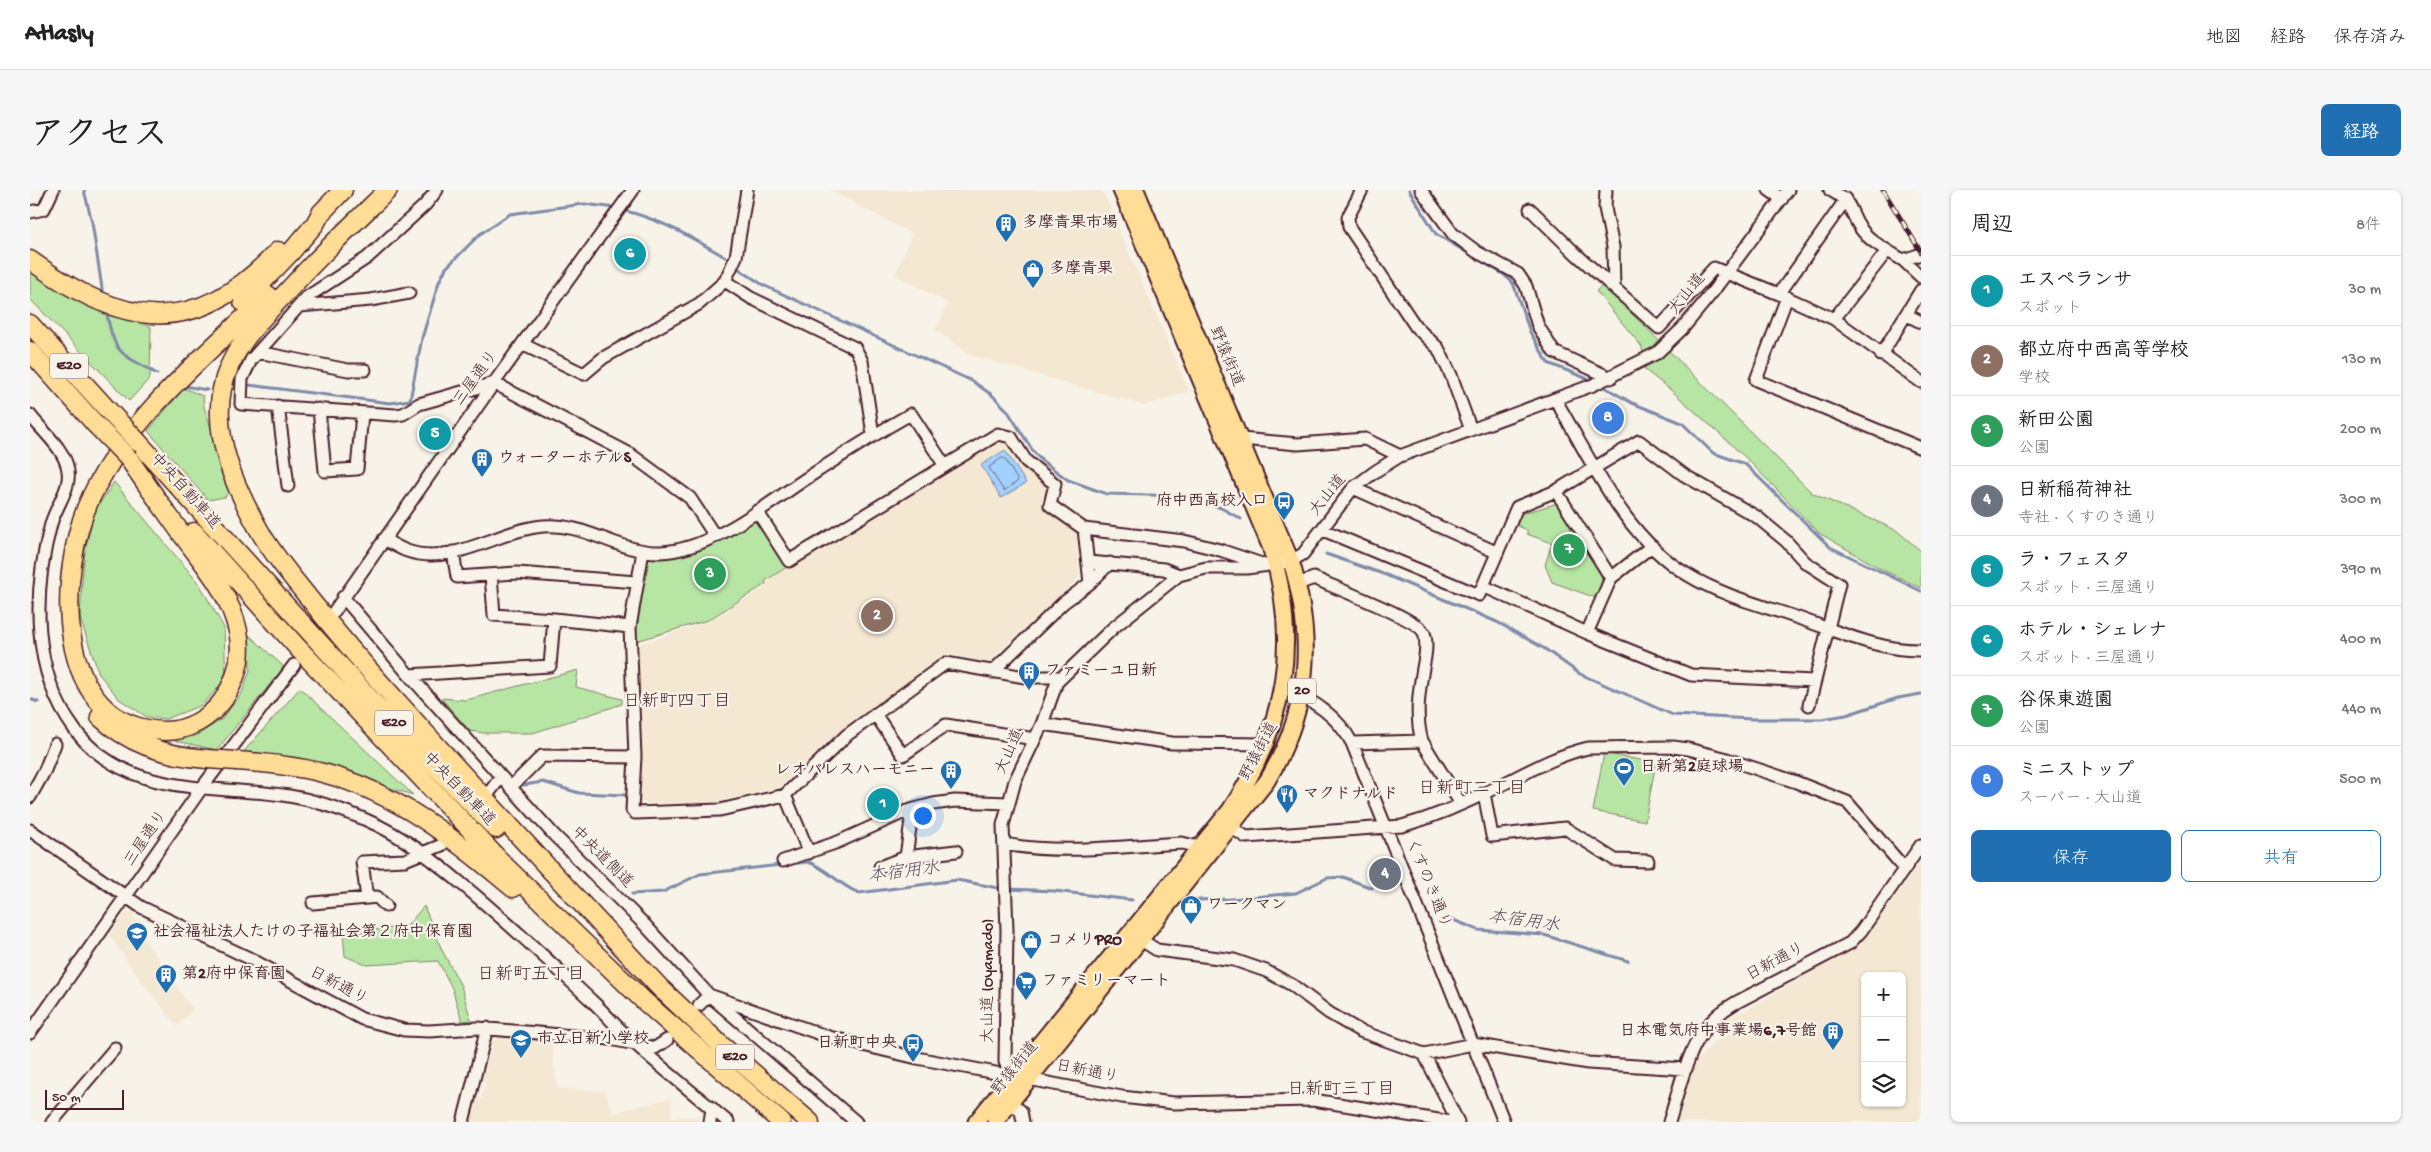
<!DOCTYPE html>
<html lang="ja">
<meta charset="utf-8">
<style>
:root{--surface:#fff;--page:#f6f6f6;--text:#222;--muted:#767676;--line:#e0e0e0;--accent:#1f6fb2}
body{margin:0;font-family:"Gochi Hand","Klee One",sans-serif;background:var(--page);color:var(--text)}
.controls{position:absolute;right:15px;bottom:15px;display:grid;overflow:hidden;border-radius:8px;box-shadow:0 1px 4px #0004}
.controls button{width:45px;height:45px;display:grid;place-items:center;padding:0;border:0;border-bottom:1px solid var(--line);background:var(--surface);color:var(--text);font:25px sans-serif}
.scale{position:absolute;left:15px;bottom:12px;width:79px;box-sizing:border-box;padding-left:5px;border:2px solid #4a1f2b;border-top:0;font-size:14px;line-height:18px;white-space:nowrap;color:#4a1f2b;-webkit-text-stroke:4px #f7f3e8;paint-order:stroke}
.you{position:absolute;left:892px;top:625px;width:18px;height:18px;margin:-12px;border:4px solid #fff;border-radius:50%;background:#1a73e8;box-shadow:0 0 0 8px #1a73e833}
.badge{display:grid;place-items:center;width:32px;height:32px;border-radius:50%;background:var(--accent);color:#fff;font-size:16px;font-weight:700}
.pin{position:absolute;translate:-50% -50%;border:2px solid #fff;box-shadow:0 1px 5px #0006}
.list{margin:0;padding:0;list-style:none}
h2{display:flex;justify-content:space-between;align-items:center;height:65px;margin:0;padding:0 20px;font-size:21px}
h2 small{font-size:16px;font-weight:400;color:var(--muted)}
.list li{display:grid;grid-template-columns:32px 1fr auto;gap:15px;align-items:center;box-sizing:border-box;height:70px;padding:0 20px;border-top:1px solid var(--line)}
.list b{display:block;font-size:19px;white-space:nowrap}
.list p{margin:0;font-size:16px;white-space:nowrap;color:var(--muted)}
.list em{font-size:16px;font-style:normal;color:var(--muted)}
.actions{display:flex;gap:10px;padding:15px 20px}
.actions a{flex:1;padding:11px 0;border:1px solid var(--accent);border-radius:8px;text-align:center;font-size:18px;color:var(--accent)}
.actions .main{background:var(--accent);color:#fff}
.icon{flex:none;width:28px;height:28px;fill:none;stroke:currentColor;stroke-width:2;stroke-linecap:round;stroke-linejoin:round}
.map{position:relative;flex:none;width:1891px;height:932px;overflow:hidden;border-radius:8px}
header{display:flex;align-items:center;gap:30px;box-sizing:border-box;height:70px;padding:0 25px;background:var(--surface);border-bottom:1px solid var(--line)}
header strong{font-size:24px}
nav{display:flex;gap:28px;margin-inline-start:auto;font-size:18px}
.intro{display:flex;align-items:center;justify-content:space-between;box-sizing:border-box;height:120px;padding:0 30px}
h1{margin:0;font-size:35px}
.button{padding:12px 22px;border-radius:8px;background:var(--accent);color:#fff;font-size:18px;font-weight:700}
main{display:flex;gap:30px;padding:0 30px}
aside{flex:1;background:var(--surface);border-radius:8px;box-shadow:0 1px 4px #0004}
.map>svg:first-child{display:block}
.built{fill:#f5e8d3;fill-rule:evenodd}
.green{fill:#b7e5a3;stroke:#808267}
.water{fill:#a1d1fd;stroke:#7e8aa9}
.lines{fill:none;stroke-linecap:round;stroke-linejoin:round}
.shore{stroke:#6d667f;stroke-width:1}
.stream{stroke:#7e8aa9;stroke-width:3}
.minor-tunnel{stroke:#d4c9c2;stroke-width:11;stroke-dasharray:11 5.5;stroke-linecap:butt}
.minor-casing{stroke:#4a1f2b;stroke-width:15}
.major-casing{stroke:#4a1f2b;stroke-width:19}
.highway-casing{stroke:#4a1f2b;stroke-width:21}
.minor{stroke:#f7f3e8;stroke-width:11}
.major{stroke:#ffdd96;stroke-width:15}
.highway{stroke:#ffdd96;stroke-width:18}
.rail-casing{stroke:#4a1f2b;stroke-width:5}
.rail{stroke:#f7f3e8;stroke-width:3;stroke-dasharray:9;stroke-linecap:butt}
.highway-bridge-casing{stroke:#4a1f2b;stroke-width:21;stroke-linecap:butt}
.highway-bridge{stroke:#ffdd96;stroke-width:18}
.labels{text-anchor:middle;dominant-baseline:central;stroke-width:4.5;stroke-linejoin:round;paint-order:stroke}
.shield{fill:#f7f3e8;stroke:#7e5f64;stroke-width:1}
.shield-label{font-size:15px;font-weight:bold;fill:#4a1f2b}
.poi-label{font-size:16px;font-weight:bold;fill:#4a1f2b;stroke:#f7f3e8;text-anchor:start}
.street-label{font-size:16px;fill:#4a1f2b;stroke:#f7f3e8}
.neighbourhood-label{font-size:18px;fill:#4a1f2b;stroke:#f7f3e8}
.water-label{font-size:18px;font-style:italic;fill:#604c60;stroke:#f7f3e8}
</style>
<header>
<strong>Atlasly</strong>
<nav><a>地図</a><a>経路</a><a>保存済み</a></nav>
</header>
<div class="intro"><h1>アクセス</h1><a class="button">経路</a></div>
<main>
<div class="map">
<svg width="1891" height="932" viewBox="0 0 1891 932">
<rect width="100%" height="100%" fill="#f7f3e8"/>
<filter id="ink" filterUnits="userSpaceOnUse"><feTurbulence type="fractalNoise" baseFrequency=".02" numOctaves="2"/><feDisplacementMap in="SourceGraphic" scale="10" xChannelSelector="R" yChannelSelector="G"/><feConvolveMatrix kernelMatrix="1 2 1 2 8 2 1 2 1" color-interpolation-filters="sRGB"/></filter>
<g filter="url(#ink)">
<path class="built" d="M799,0H1072L1159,201L1114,216L941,165L905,140L918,113L865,85L882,44Z
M968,248L977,250L992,275L1017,294L1020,301L1016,318L1047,344L1049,388L958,473L918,464L805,547L749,598L679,614L610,613L612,561L607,455L679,431L738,395L736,391Z
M1891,670V932H1645L1666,871L1701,834L1698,828L1720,818L1823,757L1841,740ZM1835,786H1872V913H1835Z
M102,721L110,743L163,820L147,836L110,789L79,745L96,722Z
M471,845L521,848L527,898L575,901L583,923L641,908V927H670L669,932H441L447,909L451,908L456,893L452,889L464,849Z"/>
<path class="green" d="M0,77L71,118L121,137L120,188L99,211L0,109Z
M1573,95L1782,303L1866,340L1891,361V398L1851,379L1789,343L1715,267L1642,201L1615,180L1612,157L1566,101Z
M154,198L173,206L174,217L202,299L195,307L178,310L118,241Z
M84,292L170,395L194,438L196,489L172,515L136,529L117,527L89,509L69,484L50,428L52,391L55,361L64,322Z
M1528,313L1571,385L1572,391L1566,408L1522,392L1515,375L1522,353L1497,344V340L1486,335L1490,324Z
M727,329L757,377L735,391L736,394L678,430L603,452L615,374L622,367Z
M219,445L254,477L187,560L137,549L166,546L192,529L212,503L220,480Z
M548,480L546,497L592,509V514L503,543H453L440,541L411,508L436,510Z
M270,498L383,605L302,580L209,567Z
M1574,563L1626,573L1615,631L1563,621Z
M394,716L412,760L431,796L441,830L432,831L422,798L408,771L336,775L315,766L313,744L377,736Z"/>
<path class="water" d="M975,260L996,293L971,308L951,275Z"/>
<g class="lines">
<path class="shore" d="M972,268L975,269L988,291L974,301L959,278Z"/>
<path class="stream" d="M54,0L62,32L73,105
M1379,0L1406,44L1473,84L1483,93L1500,142L1518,173L1563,191
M592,20C630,29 661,47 695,67
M709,79L733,95L942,191L962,205L977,220L1003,261L1011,270L1038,290L1077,304L1159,306L1191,318L1211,329
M76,119C84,165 89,162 127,184
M219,195L360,213L380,210L392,148L409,92L416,78L450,44L480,24L554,14L586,18
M1571,195L1602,213L1652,233L1683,263L1715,274L1800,357L1891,401
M154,196L177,200
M1296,364L1356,385L1467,432L1515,459L1550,484L1643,525L1722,529H1792L1816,525L1868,508L1891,504
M0,509L8,512
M494,595L513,592L549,603L597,605
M979,699L1024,701L1102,710
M602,704L633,702L670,684L778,672C797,678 810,696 829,703L927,690L973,699
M1164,710L1201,709L1266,703L1297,688L1313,687L1342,698
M1416,727L1448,740L1514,745L1598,771"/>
<path class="minor-tunnel" d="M405,649L446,609"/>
<g class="minor-casing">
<path id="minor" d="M407,0L395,15L337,68L277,107L221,170L212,189L211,214L365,225L373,224L389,214L464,193L600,264L660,308L685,346
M1332,0L1318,27L1319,37L1386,137L1408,158L1421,185L1441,240
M1391,0L1423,44L1447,62L1488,84L1496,96L1508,136L1524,162L1581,188
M1576,0L1575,18L1583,57L1584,97
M1739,0L1752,9
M1800,0C1825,14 1817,18 1831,39C1840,52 1860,62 1873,70L1891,64
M1500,19L1546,64L1629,138L1684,78L1749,104L1804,129L1891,192
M0,22L14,19L23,0
M1873,70L1891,87
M695,91L721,108L825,158L832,171L843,245
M1749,104L1816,9
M1757,107L1726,190L1891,258
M269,116L341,110L379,103
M1877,125L1891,132
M1804,129L1857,61
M492,154L554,184L573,168L669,114L695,91L706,67L717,0
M228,162L318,180H335
M1851,165L1891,100
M1525,209C1562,271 1594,347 1658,385C1694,407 1735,416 1774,430C1811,443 1852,461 1891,460
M248,216L258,296
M289,219L295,281L327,279L332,224
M0,225C12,241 36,260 38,281C41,298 26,316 21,334C3,401 1,481 45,540C98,609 184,594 259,606C285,610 310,619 334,629C372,645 402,669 433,695C478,732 520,772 563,812C577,825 589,840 603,852C634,880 667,906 698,932
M1211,249L1268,254L1335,249L1370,266
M1323,298L1466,362
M1526,301L1581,388
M727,321L759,371L915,276
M1054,339L1060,393
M1293,340L1449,405L1487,317L1526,301L1609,251L1654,285L1727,327L1756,351L1775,372L1809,394L1779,515
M354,349C361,353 369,358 377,361C423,377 468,340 513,336C554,332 589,363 630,362C679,361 735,316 774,290C809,267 844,244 881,224L915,276L968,244L981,247L996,271L1025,294L1020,315L1054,339L1154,351L1190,360L1232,374
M613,361L600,437L605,567L602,620L605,623L690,620L755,605L817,545L916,473L995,487H1032
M423,362L427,387L487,383L607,392
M1059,372L1134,379L1149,385
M461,385L464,425L524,429
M1268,394L1284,388C1302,397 1389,429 1394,443C1398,453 1395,468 1393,478C1389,501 1385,527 1392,551L1431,614
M1453,396L1557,443L1661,485L1784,491
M313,407L379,485L524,645L615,735L679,805L826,932
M303,423L464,193L603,0
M1557,443L1581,388L1622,356
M962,482L1033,413L1060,393L1080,373
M379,485L520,476L524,429L600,437
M1253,499C1283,509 1307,525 1322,553L1474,932
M845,524L873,565L916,535L1005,549
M1012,534L1142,553L1237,554
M1322,553L1392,551
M481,597L512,566L605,567
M1454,603L1462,646L1535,638L1585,670L1618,671
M458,604L471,587
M755,605L779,663
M0,607L15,580L25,554
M1202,638L1216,647L1372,636C1404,627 1437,613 1467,597C1498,582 1524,566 1558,558L1643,557L1658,559L1694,568L1766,592L1817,612L1875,679
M0,640L111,717L219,768L332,829L374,840L399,841L448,838L580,849L625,858L637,850
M974,654C1033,665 1093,656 1152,653L1169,657
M876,667L881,631L877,621
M753,671L808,652L877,621L903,614L925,611L978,613
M850,677L876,667L926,661
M337,708L347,707L356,716
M283,713L337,708L332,672L375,670L412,655
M1111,750L1127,760L1204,770L1236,781L1262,795L1299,823L1330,841L1394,864L1443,854L1558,873L1656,879
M679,805L799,847L887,868L1092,907L1144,913L1283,910L1421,932
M669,815L679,805
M0,843L171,599L264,475
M1394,864L1428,932
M983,885L975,872L977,740L973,635L985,591L1012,534L1027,492L1083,438L1149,385L1176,378H1217L1246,374L1261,371L1273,364L1323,298L1346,281L1370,266L1563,195L1627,163L1653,138L1681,104L1758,0
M981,913L991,921L993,932
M22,932L85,858
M433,932L457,838
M680,932L682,918
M1639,932C1654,885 1659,839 1705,813L1820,753L1831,741L1891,655"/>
</g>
<g class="major-casing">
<path id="major" d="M946,932L1200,620C1255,537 1271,452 1240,356L1091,0
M965,932L1237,591C1280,519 1285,450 1261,371L1106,0"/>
</g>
<g class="highway-casing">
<path id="highway" d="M358,0C326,31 294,61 264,94C235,126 201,155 192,199C182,249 207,302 232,345C245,367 262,387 278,407C309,446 341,483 375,520C459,615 546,708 633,801
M0,70C93,137 163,151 248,61
M213,112L261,62L285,34L291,23L313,0
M0,134L77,219
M0,161L66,235
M108,252L344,513L466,639
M99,269C116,294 134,319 151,343C174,375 199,401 208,441C213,465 207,489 193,510C180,528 158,541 135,541C21,539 26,379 62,305C102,224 175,166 238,105
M164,342L268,458L475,676L614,811L751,932
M70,527C100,555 137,566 177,569
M207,571C236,573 265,576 293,583C366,602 426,650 483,698
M625,793L691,855L780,932"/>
</g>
<use href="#minor" class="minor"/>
<use href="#major" class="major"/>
<use href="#highway" class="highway"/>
<g class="rail-casing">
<path id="rail" d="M1853,0L1891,62"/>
</g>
<use href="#rail" class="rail"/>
<g class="highway-bridge-casing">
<path id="highway-bridge" d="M77,219L108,252
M66,235L99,269
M177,569L207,571"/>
</g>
<use href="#highway-bridge" class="highway-bridge"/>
</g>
</g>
<defs>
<g id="building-pin" transform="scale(1.125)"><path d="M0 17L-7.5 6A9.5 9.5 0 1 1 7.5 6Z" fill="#1f6fb2" stroke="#f7f3e8"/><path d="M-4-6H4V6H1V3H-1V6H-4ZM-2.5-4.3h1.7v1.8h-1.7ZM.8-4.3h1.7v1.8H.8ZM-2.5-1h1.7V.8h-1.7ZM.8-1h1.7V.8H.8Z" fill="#fff"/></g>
<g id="shop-pin" transform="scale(1.125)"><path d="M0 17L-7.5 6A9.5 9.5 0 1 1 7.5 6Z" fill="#1f6fb2" stroke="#f7f3e8"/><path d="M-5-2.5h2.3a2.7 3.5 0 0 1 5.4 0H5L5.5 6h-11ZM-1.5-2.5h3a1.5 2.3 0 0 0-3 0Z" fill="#fff"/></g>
<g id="bus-pin" transform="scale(1.125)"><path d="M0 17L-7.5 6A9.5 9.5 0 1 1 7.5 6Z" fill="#1f6fb2" stroke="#f7f3e8"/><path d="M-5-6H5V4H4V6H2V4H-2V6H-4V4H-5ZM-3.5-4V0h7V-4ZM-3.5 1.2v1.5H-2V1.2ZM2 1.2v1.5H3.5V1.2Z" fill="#fff"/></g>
<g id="stadium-pin" transform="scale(1.125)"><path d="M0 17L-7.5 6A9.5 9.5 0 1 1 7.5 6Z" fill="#1f6fb2" stroke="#f7f3e8"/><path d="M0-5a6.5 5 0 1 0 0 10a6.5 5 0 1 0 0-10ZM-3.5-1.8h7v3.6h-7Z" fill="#fff"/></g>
<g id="restaurant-pin" transform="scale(1.125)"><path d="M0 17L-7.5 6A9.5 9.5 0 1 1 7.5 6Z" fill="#1f6fb2" stroke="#f7f3e8"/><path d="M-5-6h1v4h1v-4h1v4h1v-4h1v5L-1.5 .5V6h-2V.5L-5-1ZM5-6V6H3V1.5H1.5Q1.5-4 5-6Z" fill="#fff"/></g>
<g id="school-pin" transform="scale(1.125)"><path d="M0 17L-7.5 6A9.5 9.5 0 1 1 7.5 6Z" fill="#1f6fb2" stroke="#f7f3e8"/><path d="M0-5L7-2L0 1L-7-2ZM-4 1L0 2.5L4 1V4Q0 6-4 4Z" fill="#fff"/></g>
<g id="supermarket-pin" transform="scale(1.125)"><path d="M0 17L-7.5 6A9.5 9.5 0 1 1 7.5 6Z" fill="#1f6fb2" stroke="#f7f3e8"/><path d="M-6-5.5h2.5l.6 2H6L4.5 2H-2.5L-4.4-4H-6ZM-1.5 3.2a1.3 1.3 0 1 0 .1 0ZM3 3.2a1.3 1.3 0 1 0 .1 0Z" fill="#fff"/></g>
</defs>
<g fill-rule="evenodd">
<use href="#building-pin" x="976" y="34"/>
<use href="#shop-pin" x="1003" y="80"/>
<use href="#building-pin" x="452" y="269"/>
<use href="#bus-pin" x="1254" y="312"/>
<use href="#building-pin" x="999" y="482"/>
<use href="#stadium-pin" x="1594" y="578"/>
<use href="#building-pin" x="921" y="581"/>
<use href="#restaurant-pin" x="1257" y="605"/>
<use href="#shop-pin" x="1161" y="716"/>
<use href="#school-pin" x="107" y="743"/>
<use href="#shop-pin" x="1001" y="751"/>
<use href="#building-pin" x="136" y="785"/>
<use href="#supermarket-pin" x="996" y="792"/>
<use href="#building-pin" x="1803" y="842"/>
<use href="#school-pin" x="491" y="850"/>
<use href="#bus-pin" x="883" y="854"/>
</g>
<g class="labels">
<g class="shield">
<rect x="20" y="163.5" width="38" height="25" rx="4"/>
<rect x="1258" y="488.5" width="28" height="25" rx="4"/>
<rect x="345" y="520.5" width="38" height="25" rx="4"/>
<rect x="686" y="854.5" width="38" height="25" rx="4"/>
</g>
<g class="shield-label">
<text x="39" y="176">E20</text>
<text x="1272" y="501">20</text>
<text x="364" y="533">E20</text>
<text x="705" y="867">E20</text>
</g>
<g class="poi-label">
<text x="992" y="34">多摩青果市場</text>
<text x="1019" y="80">多摩青果</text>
<text x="468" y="269">ウォーターホテルS</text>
<text x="1238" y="312" text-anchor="end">府中西高校入口</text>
<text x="1015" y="482">ファミーユ日新</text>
<text x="1610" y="578">日新第2庭球場</text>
<text x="905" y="581" text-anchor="end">レオパレスハーモニー</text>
<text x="1273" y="605">マクドナルド</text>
<text x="1177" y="716">ワークマン</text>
<text x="123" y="743">社会福祉法人たけの子福祉会第２府中保育園</text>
<text x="1017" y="751">コメリPRO</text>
<text x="152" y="785">第2府中保育園</text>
<text x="1012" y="792">ファミリーマート</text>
<text x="1787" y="842" text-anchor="end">日本電気府中事業場6,7号館</text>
<text x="507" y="850">市立日新小学校</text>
<text x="867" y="854" text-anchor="end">日新町中央</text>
</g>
<g class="street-label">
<text transform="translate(1658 105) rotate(-51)">大山道</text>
<text transform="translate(1195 167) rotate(67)">野猿街道</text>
<text transform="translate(447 189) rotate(-54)">三屋通り</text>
<text transform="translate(154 302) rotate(48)">中央自動車道</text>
<text transform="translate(1299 306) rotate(-51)">大山道</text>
<text transform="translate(981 562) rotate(-66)">大山道</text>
<text transform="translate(1230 562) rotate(-62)">野猿街道</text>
<text transform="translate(428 600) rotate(46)">中央自動車道</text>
<text transform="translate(117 649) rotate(-56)">三屋通り</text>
<text transform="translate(571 668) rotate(45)">中央道側道</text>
<text transform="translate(1397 694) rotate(68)">くすのき通り</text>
<text transform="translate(1746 773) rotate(-28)">日新通り</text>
<text transform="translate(959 791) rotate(-90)">大山道 (Oyamado)</text>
<text transform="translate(308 797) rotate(28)">日新通り</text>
<text transform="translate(986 879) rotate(-51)">野猿街道</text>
<text transform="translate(1057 883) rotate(11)">日新通り</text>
</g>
<g class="neighbourhood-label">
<text x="647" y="512">日新町四丁目</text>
<text x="1442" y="599">日新町二丁目</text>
<text x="501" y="785">日新町五丁目</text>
<text x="1311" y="900">日新町三丁目</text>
</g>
<g class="water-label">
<text transform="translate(874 683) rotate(-7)">本宿用水</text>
<text transform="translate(1494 732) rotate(8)">本宿用水</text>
</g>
</g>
</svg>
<div class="controls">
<button>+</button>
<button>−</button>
<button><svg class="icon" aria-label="layers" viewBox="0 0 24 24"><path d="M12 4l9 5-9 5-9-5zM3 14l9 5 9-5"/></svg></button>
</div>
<div class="scale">50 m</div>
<div class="you"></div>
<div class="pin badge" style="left:853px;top:614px;background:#0f9aa8">1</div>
<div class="pin badge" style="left:847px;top:426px;background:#8d6e63">2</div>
<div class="pin badge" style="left:680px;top:384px;background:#2e9e5b">3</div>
<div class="pin badge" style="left:1355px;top:684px;background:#6b7280">4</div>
<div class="pin badge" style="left:405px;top:244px;background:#0f9aa8">5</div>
<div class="pin badge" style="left:600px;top:64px;background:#0f9aa8">6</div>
<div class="pin badge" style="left:1539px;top:360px;background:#2e9e5b">7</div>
<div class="pin badge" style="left:1578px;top:228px;background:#3f7fe0">8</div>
</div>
<aside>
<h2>周辺<small>8件</small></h2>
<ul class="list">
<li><span class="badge" style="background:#0f9aa8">1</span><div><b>エスペランサ</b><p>スポット</p></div><em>30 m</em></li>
<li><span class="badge" style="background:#8d6e63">2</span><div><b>都立府中西高等学校</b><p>学校</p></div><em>130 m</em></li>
<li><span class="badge" style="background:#2e9e5b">3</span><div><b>新田公園</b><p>公園</p></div><em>200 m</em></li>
<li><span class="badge" style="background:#6b7280">4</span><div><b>日新稲荷神社</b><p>寺社 · くすのき通り</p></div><em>300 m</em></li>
<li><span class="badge" style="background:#0f9aa8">5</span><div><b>ラ・フェスタ</b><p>スポット · 三屋通り</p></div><em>390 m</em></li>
<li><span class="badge" style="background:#0f9aa8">6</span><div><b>ホテル・シェレナ</b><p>スポット · 三屋通り</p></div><em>400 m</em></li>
<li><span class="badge" style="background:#2e9e5b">7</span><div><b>谷保東遊園</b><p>公園</p></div><em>440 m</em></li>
<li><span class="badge" style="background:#3f7fe0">8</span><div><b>ミニストップ</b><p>スーパー · 大山道</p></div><em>500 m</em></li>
</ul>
<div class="actions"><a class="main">保存</a><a>共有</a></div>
</aside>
</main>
